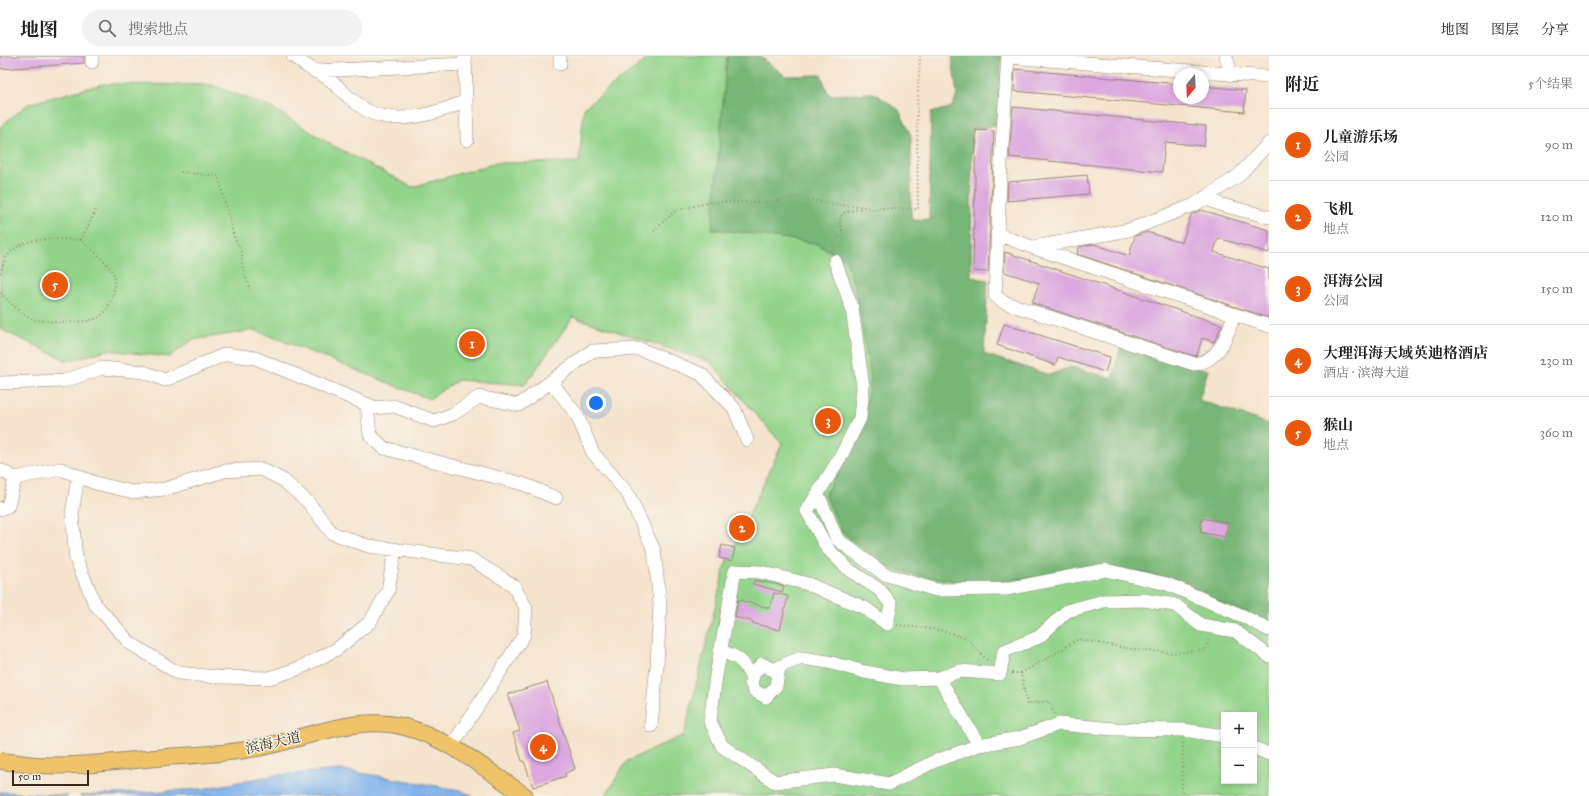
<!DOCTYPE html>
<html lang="zh">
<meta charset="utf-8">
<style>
:root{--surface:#fff;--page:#f2f2f2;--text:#202124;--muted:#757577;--line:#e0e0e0;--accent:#ea580c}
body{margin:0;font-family:"IM FELL Great Primer","Noto Serif SC",serif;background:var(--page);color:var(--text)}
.controls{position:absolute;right:12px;bottom:12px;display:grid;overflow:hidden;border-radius:0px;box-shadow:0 2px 6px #0003}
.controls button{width:36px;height:36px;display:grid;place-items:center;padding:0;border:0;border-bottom:1px solid var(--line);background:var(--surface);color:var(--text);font:20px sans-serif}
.compass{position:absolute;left:1173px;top:12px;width:36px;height:36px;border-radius:50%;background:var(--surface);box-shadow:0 2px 6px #0003;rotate:198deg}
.scale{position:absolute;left:12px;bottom:10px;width:77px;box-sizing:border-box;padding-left:4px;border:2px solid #3b2a1e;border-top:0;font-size:11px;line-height:14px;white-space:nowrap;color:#3b2a1e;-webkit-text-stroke:3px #f7f3e8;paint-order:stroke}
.you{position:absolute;left:596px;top:347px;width:14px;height:14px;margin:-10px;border:3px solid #fff;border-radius:50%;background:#1a73e8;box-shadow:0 0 0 6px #1a73e833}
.badge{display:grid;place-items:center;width:26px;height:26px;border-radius:50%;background:var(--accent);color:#fff;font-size:13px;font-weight:700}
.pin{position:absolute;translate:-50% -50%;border:2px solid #fff;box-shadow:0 1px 4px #0006}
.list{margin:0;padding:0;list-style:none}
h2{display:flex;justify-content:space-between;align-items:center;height:52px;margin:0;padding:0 16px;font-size:17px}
h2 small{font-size:13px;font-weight:400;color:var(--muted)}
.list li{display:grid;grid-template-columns:26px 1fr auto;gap:12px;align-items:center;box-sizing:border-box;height:72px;padding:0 16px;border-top:1px solid var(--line)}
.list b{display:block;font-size:15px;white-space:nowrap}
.list p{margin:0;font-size:13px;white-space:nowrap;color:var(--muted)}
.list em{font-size:13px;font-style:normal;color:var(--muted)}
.icon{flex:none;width:22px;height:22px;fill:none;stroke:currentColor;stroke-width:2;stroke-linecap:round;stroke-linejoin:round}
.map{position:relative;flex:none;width:1269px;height:740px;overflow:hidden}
header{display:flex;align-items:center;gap:24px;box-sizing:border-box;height:56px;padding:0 20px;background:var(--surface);border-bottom:1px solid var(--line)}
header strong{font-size:19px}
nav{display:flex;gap:22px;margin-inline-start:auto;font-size:14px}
.search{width:280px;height:36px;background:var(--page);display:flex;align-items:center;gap:10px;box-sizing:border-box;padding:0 14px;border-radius:22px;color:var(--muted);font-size:15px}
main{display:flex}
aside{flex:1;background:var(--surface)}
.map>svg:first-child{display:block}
.green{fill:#93d48b;stroke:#677f54;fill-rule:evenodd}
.forest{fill:#76b677;stroke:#58704a}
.water{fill:#7fb3ed;stroke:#5d6e86}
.building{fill:#dba8df}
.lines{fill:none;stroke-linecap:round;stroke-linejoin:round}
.minor-casing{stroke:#988776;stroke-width:14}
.major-casing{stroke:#988776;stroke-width:18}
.path{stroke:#988776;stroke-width:2;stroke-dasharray:1 3;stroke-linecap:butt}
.minor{stroke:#fff;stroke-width:13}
.major{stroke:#efc469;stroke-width:16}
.labels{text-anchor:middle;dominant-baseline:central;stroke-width:3;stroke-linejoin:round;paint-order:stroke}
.street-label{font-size:14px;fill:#3b2a1e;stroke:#f7f3e8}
</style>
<header>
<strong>地图</strong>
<div class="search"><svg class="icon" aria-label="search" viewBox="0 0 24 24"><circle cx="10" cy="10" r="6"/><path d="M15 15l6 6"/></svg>搜索地点</div>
<nav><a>地图</a><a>图层</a><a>分享</a></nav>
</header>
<main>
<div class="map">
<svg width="1269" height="740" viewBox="0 0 1269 740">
<rect width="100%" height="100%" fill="#f7f3e8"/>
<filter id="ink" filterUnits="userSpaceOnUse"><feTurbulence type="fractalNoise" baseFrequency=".025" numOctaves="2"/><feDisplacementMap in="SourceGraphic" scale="8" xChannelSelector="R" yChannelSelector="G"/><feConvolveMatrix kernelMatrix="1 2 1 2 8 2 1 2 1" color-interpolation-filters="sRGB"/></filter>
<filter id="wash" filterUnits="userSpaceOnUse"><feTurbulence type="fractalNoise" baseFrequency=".012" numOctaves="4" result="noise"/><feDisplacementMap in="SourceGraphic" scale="16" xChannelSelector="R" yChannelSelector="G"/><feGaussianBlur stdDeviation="0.9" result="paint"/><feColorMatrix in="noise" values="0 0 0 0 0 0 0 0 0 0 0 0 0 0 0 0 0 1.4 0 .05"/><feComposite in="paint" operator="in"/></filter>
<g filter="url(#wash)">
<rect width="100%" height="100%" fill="#f5e4cd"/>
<path class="green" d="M651,0H723L770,24L906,281L1269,486V740H605L627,705L684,679L725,510L782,388L710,306L573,261L525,329L458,324L429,343L255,274L193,284L169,301L107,294L68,305L0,273V71L28,48L103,28L212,29L272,52L332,89L412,131L496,107L579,106L584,52ZM1224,659H1254V725H1224Z"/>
<path class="forest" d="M727,0H760L785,20L821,19L829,39L874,37L899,54L911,80V163L929,164L931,57L952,51L957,39L952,2L953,0H1002L998,69L972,74L971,221L988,224L984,298L1049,319L1071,311L1112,322L1121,291L1208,314L1199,344L1269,368V566L1148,517L1046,521L971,527L917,519L880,508L842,475L825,439L860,377L871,322L857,241L846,203L814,187L747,177L712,173Z"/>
<path class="water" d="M343,714L460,734L473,740H80L202,733L276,719Z
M0,736L68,740H0Z"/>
<g id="blocks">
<path class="building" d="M0,0H84V7L0,13Z
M1015,13L1179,28V42H1203V30L1246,34L1244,56L1014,35Z
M1013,51L1206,70L1204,90L1165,86L1162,116L1009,101Z
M976,74L994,75L988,216L973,215Z
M1087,119L1089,138L1007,145L1008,126Z
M1201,154L1269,174V197L1218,182L1214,196L1269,213V262L1077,198L1079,191L1094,188L1129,200L1135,180L1147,176L1182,187L1191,159Z
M1005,196L1222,269L1214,286L1202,282L1197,299L1194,300L1032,247L1039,227L1004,216Z
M1004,268L1110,301L1105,316L1058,301L1055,309L997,289Z
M1202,462L1228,467L1225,481L1200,476Z
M722,489L735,492L732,505L719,502Z
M754,524L784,530L782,536L753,528Z
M774,537L788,540L780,574L752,567V565L735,561L738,544L770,552Z
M547,626L575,713L565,717L566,720L533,731L524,705H522L513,677L520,675L508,638Z"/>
</g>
</g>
<g filter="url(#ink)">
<use href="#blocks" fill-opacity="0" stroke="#988776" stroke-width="1"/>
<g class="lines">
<g class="minor-casing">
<path id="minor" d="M92,0V6
M293,0C299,5 306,10 313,14C318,17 323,19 329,23C341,33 352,46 366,54C395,71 438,57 466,45
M465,0L467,84
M560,0V8
M1008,0L1001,105L995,239L1003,246L1194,308C1220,305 1227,279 1234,259
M1226,0L1231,19
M1008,1L1269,21
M314,15L465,8
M1204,142L1222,149L1269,161
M997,178L1032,191L1269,270
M1034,191L1129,174L1194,149L1238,120L1269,87
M835,205L852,252L863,331L860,362L841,400L807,455L827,492L849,514L880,534L891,548L887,568L865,552L808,528L760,516L735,515L716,620L710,665L722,690L775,726L834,719L889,728L933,706L979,689
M551,326L577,359L593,397L628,438L654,494L660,548L657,609L651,670
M0,327L64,325L102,312L144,316L165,324L226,298L255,302L376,352L394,350L434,365L453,358L479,341L519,349L592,295L640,293L701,318L734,352L747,384
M367,349L370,379L384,392L523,428L556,442
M0,414L15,422L61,413L95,427L133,436L165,433L224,415L261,413L283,424L308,446L332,477L368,490L471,503L513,529L526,552L524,579L451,691
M78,420L72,458L76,503L95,548L130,587L178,617L217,621L269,622L300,612L337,593L370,566L388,535L395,493
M818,438L837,483L884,518L936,534L1006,533L1105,514L1167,528L1243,560L1269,574
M0,453L8,450L15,422
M720,595C740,601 743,605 752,622
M779,611L776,630L766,641L755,635L751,627L754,617L762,608L773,614L785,608L802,602L828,606L865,616L903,623L939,622L979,689L1020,682L1059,668L1114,673L1183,674L1224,680
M939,622L960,615L1000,618L1004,595L1039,581L1067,555L1104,545L1144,544L1175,549L1201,569L1235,575L1269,600
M1254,692L1269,698"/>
</g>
<g class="major-casing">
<path id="major" d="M0,705C12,706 24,708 36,709C79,711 123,705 166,701C196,699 227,698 257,692C307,683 353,658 405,671C446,681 490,716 525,740"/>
</g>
<path class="path" d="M181,116L218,120L234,181L242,197V209L250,234
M654,175L675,155L710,146H772L797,141L830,148L865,151L873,154L879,152L918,153L917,53L920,0
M81,184L96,154
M833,194V186L843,177L839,165L843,157L863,152
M0,217C2,212 3,206 6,202C22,178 56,183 81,184C91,193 107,205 113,217C116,223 114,235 112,241C109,248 106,257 99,261C90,268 43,267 33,263C19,257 10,247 0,236
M897,569L940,574L966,582L989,606
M1012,617H1021L1027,648L1049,645L1054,658
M1021,617L1055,598L1078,583L1131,593L1172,597L1205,594L1209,582
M1182,740L1183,686"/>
<use href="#minor" class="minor"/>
<use href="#major" class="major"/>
</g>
</g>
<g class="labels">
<g class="street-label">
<text transform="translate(273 687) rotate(-13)">滨海大道</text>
</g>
</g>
</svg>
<div class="controls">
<button>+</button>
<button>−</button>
</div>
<svg class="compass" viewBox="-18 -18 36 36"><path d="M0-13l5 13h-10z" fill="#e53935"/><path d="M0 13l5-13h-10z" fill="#757577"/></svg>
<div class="scale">50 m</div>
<div class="you"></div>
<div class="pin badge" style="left:472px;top:288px">1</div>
<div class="pin badge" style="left:742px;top:472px">2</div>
<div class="pin badge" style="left:828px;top:365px">3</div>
<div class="pin badge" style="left:543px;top:691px">4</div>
<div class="pin badge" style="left:55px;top:229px">5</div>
</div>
<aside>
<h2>附近<small>5个结果</small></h2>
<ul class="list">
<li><span class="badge">1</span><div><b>儿童游乐场</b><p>公园</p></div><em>90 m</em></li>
<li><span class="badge">2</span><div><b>飞机</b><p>地点</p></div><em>120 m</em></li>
<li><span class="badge">3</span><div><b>洱海公园</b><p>公园</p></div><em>150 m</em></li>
<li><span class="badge">4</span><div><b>大理洱海天域英迪格酒店</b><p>酒店 · 滨海大道</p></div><em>230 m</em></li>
<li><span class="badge">5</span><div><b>猴山</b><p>地点</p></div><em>360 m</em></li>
</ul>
</aside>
</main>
